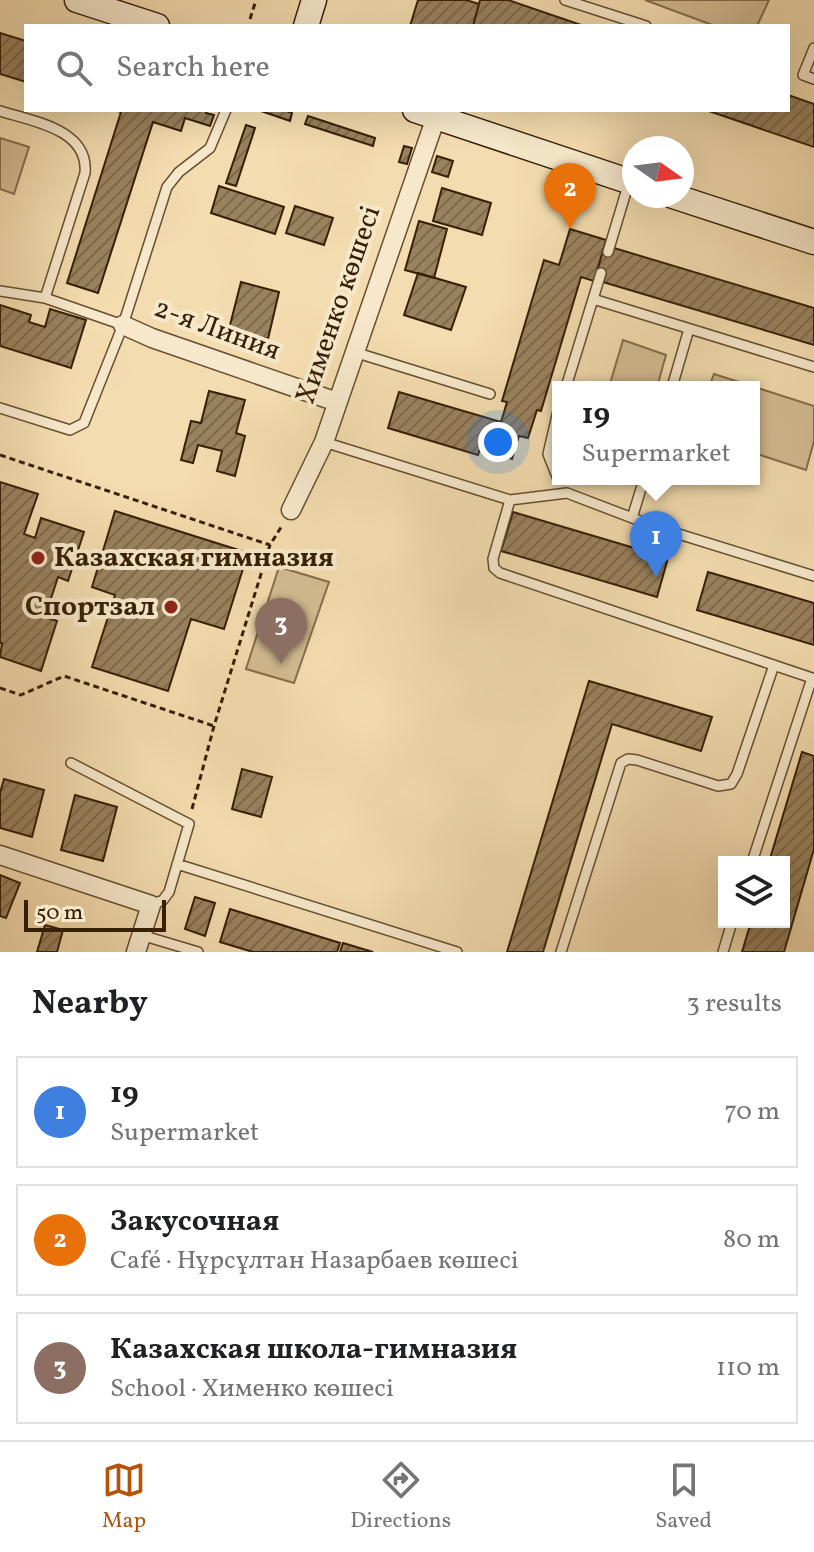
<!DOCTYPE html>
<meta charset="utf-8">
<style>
:root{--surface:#fff;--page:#f2f2f2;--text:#202124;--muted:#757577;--line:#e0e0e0;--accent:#b45309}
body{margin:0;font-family:Vollkorn,serif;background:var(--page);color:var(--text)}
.controls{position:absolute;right:24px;bottom:24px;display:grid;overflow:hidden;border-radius:0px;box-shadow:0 8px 32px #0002}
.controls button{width:72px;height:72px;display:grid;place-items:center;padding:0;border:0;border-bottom:2px solid var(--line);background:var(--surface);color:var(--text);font:40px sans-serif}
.compass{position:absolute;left:622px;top:136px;width:72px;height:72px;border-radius:50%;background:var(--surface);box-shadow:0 8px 32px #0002;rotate:104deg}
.scale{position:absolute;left:24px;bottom:20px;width:142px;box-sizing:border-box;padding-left:8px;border:4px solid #372006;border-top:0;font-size:22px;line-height:28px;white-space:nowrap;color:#372006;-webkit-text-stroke:6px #f7e8cb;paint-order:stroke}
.you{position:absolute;left:498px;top:442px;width:28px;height:28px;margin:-20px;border:6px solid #fff;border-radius:50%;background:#1a73e8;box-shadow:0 0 0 12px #1a73e833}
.badge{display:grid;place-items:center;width:52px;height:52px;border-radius:50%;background:var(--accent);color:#fff;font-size:26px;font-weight:700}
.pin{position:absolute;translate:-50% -66px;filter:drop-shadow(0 2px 4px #0008)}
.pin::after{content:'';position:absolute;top:42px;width:28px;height:24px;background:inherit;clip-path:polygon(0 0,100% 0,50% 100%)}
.popup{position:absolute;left:552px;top:381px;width:208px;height:104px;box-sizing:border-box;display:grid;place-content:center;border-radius:0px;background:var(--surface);filter:drop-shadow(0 2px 6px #0005);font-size:26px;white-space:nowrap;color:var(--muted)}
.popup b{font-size:30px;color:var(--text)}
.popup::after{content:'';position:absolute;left:50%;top:100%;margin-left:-16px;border:16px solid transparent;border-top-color:var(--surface)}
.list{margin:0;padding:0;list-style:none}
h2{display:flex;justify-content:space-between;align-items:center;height:104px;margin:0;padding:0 32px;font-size:34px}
h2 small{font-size:26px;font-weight:400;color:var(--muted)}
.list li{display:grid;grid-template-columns:52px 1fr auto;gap:24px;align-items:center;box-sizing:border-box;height:112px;margin:0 16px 16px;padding:0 16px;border:2px solid var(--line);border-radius:0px}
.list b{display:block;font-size:30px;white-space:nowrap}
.list p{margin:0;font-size:26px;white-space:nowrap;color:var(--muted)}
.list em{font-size:26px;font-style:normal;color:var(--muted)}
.icon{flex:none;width:44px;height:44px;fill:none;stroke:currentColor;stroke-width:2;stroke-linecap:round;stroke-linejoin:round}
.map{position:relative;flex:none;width:814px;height:952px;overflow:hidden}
.search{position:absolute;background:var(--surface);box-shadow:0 8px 32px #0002;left:24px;right:24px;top:24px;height:88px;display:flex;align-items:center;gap:20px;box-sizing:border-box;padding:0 28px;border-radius:0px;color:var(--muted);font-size:30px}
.sheet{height:488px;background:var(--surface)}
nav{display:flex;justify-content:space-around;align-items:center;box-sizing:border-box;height:112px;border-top:2px solid var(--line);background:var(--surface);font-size:22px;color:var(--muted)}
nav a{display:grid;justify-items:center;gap:4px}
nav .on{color:var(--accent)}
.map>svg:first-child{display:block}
.green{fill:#d3bc92;stroke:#856e4c;stroke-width:2}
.building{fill:url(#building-hatch);stroke:#372006;stroke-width:2}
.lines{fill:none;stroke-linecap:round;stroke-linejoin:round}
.service-casing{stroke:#664f30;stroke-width:12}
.minor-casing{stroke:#664f30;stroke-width:21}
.secondary-casing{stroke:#372006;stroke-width:27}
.path{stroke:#372006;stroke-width:3;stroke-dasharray:6 4;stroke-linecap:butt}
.service{stroke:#f7e8cb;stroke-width:9}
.minor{stroke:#f7e8cb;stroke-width:18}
.secondary{stroke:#f7e8cb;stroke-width:24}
.poi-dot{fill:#8f2418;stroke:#f7e8cb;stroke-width:3}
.labels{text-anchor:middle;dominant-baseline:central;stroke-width:8;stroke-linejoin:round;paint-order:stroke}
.street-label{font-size:28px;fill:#372006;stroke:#f7e8cb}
.poi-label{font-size:28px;font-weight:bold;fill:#372006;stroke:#f7e8cb;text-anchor:start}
</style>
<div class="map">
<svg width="814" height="952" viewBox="0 0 814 952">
<defs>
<pattern id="building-hatch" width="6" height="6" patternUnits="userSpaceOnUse" patternTransform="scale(2)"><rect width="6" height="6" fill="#99825e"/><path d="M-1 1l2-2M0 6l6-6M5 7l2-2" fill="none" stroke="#7e6a4c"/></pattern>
</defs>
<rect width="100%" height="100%" fill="#f3dcaf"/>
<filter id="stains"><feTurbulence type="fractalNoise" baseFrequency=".0025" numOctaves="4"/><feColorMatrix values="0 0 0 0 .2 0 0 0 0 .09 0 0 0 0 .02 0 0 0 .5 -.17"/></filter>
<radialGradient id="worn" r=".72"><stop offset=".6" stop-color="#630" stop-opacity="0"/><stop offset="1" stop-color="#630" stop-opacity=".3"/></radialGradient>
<path class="green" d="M645,0H769L757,26H715Z
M0,138L29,147L14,194L0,189Z
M623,340L666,355L657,387H609Z
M714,374L814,406V441L806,470L754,453V387H709Z
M279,567L329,582L294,683L246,669Z"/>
<path class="building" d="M418,0H466L479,4L473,26H410Z
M480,0H508L584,26H473Z
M0,33L26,41V82L0,74Z
M788,95L814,104V147L706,110H788Z
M114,110H207L206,113L214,115L210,126L185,118L181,131L153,122L98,293L67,283L121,112Z
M258,110H284L292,113L290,121Z
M308,116L375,138L373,146L305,124Z
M246,125L255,128L236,186L226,183Z
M404,146L412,148L407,164L399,162Z
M437,156L453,161L448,177L432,172Z
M219,186L284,207L275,234L211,213Z
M442,188L491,203L482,235L433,221Z
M295,206L333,218L324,245L286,233Z
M419,221L447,229L434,278L405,270Z
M570,229L606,240L594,281L581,277L541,411L537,410L528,438L519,436L512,459L480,449L478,455L388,428L399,392L501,422L507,402L502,401L544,260L559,265Z
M614,248L814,308V345L603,282L606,274L597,272L603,250L613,253Z
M418,273L466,287L451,330L404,315Z
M241,282L279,292L268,339L229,329Z
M0,305L31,315L29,322L45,327L50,309L86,320L71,368L0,346Z
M209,391L245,400L236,433L245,436L235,476L217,471L222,451L198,445L193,463L181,460L191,421L201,423Z
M0,482L38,494L24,534L35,538L41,518L84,532L68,581L58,577L45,617L57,621L41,671L0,657L2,643H0Z
M115,511L248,553L224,629L191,619L168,691L92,667L115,595L92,587Z
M513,512L668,558L657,597L501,551Z
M708,572L814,603V645L697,610Z
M589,681L712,717L701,751L612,724L543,952H507Z
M802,752L814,756V849L784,952H742L751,922H784V862H769Z
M242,769L272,777L261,817L232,809Z
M4,779L44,790L32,837L0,828V793Z
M75,795L117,807L103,861L61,850Z
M0,875L20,883L6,918L0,916Z
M195,897L215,903L205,936L185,929Z
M230,909L340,943L337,952H253L220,942Z
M45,925L63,930L57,952H37Z
M343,943L373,952H340Z"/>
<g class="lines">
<g class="service-casing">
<path id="service" d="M565,0L646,26
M814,48L803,75L814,79
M0,111C32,121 89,129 85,173L45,298L123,325
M608,252L629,182
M0,291L45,298
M593,299L814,367
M354,352L490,394
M566,387L601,273
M672,387L689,329
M0,408L70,430L84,423L123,325L167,187L179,172L210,148L226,110
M558,411L548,454L558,479
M324,442L510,500L567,493L656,527L814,576
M510,500L493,559L494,568L500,573L812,678
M632,518L644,479
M71,763L189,824L169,892L163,900L151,905
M752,862L812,678L814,679
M177,864L457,952
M141,935L198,952
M561,952L621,763L628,759L637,760L718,786L731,784L737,774L774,665
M723,952L732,922"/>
</g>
<g class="minor-casing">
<path id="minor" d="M123,325L152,338L337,402
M291,510L324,442L436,117
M0,855L151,905L136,952"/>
</g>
<g class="secondary-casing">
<path id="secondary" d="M77,0L157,26
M306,26L314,0
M415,110L634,183
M673,196L814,242"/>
</g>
<path class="path" d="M250,19L256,0
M0,455L270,545
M0,688L21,695L64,676L214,726
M192,809L214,726L270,545L283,524"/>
<use href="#service" class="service"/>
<use href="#minor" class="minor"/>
<use href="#secondary" class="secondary"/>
</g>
<g class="poi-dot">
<circle cx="38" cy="558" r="8"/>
<circle cx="171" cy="607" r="8"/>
</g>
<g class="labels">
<g class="street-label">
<text transform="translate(339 305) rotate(-71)">Хименко көшесі</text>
<text transform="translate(217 330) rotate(20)">2-я Линия</text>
</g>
<g class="poi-label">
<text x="54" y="558">Казахская гимназия</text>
<text x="155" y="607" text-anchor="end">Спортзал</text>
</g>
</g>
<rect width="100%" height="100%" filter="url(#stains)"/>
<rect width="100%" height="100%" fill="url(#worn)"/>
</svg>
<div class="controls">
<button><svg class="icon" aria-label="layers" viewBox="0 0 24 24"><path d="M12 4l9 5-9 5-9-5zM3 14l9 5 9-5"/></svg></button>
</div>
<svg class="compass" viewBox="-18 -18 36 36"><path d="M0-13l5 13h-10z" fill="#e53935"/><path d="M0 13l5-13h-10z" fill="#757577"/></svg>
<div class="scale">50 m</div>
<div class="you"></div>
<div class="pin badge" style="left:656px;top:577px;background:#3f7fe0">1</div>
<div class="popup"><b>19</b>Supermarket</div>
<div class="pin badge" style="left:570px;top:229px;background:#e8710a">2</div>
<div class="pin badge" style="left:281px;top:664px;background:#8d6e63">3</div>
<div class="search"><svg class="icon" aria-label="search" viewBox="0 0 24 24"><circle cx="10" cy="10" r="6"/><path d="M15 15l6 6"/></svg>Search here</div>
</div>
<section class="sheet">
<h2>Nearby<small>3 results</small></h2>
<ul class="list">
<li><span class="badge" style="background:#3f7fe0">1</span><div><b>19</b><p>Supermarket</p></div><em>70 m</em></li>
<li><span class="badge" style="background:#e8710a">2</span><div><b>Закусочная</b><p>Café · Нұрсұлтан Назарбаев көшесі</p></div><em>80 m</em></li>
<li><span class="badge" style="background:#8d6e63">3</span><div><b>Казахская школа-гимназия</b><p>School · Хименко көшесі</p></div><em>110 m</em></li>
</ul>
</section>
<nav>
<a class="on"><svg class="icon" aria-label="map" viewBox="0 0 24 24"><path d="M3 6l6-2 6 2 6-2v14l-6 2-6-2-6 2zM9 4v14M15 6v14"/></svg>Map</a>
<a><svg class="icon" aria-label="directions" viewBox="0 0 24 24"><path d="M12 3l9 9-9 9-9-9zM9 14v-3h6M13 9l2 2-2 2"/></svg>Directions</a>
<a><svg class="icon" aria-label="saved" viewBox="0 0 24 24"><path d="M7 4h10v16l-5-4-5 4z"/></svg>Saved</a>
</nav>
